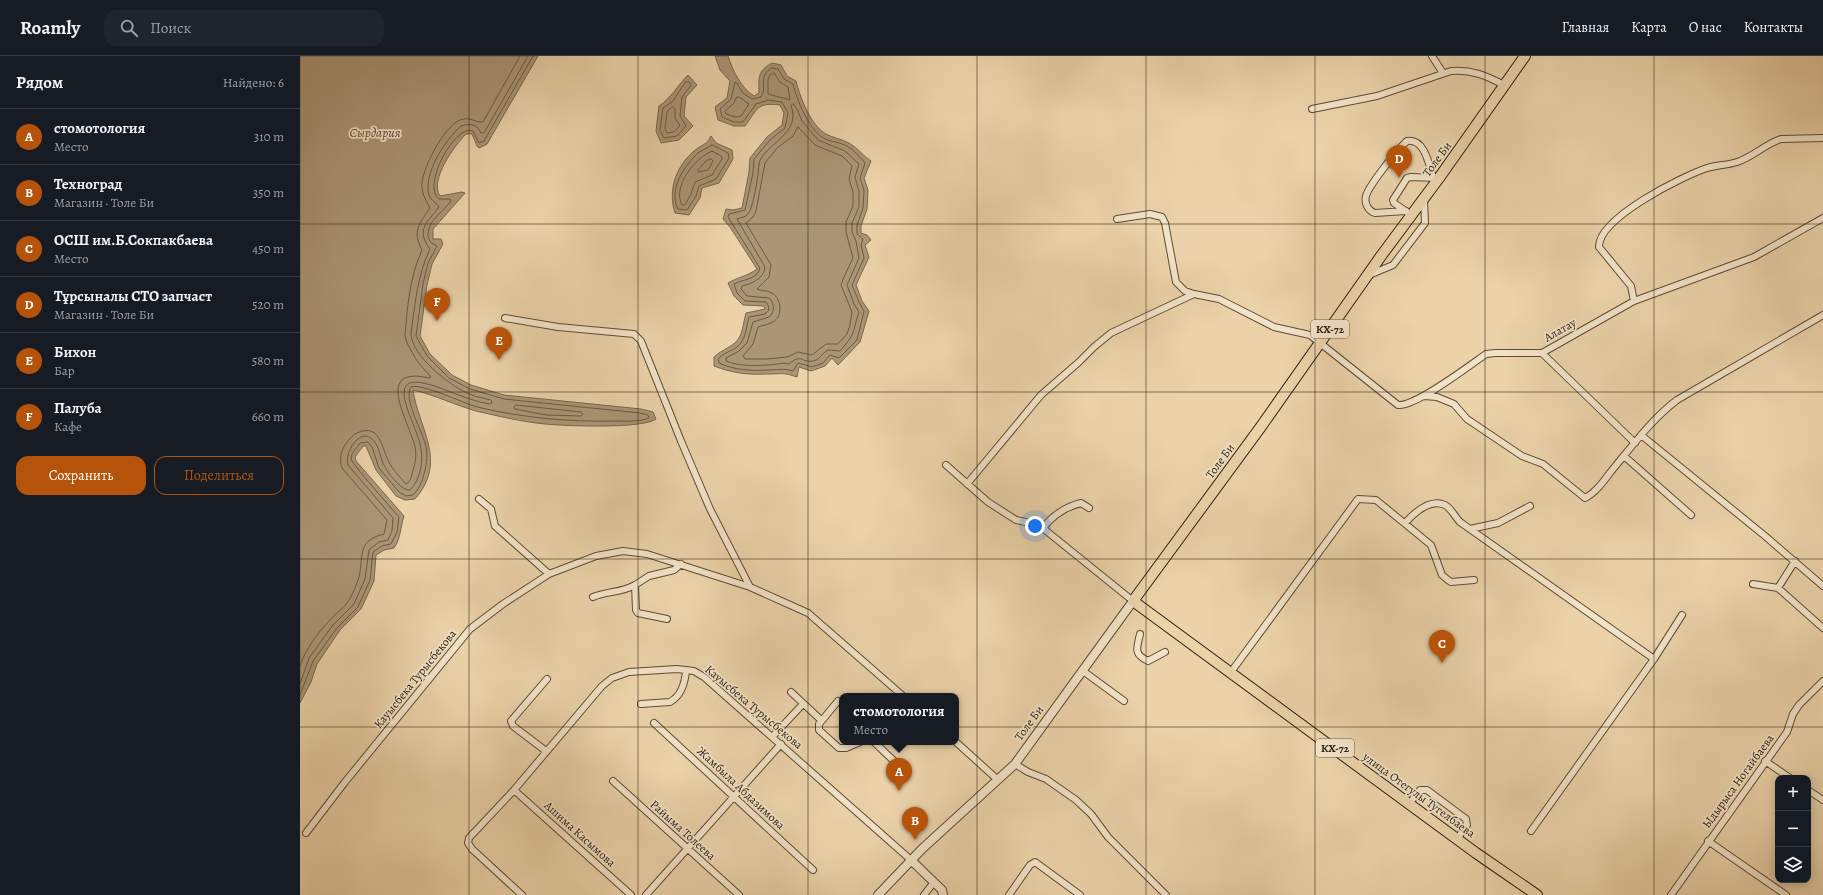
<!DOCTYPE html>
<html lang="ru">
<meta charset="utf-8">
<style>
:root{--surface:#171b24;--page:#20242c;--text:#f1f3f6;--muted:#9ea1a6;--line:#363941;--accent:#b45309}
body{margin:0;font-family:Alegreya,serif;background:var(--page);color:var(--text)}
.controls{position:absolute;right:12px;bottom:12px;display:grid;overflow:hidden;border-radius:8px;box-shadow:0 2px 10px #0003}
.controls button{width:36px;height:36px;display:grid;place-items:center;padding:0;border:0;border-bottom:1px solid var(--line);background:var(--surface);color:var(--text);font:20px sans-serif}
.you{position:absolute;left:735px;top:470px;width:14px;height:14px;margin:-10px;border:3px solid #fff;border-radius:50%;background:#1a73e8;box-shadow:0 0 0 6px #1a73e833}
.badge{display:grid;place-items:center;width:26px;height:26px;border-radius:50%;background:var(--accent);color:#fff;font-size:13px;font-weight:700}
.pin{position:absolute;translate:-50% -33px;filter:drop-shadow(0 1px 2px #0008)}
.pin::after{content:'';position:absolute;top:21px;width:14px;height:12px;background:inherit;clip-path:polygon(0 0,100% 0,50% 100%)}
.popup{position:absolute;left:539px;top:637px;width:120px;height:52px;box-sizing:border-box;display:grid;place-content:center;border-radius:8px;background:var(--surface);filter:drop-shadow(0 1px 3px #0005);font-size:13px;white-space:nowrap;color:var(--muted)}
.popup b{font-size:15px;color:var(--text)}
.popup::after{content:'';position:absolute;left:50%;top:100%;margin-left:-8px;border:8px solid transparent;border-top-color:var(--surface)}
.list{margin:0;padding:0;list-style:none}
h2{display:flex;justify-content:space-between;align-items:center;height:52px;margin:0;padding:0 16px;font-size:17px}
h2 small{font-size:13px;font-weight:400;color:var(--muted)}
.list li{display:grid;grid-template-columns:26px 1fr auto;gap:12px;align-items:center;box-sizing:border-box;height:56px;padding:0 16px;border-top:1px solid var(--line)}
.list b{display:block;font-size:15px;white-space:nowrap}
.list p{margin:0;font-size:13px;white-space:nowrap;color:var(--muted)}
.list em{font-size:13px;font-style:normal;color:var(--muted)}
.actions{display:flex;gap:8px;padding:12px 16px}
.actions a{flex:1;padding:9px 0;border:1px solid var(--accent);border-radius:12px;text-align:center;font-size:14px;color:var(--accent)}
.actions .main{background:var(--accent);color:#fff}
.icon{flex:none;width:22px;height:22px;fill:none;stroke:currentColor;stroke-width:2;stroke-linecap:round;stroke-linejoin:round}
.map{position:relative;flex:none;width:1523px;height:839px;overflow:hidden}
header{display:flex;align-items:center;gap:24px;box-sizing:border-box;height:56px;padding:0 20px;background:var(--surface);border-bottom:1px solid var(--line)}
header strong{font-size:19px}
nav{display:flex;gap:22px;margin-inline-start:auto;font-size:14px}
.search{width:280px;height:36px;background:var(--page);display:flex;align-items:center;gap:10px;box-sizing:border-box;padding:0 14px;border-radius:12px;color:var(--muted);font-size:15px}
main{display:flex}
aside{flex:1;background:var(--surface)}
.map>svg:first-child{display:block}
.water{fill:#aa9575;stroke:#78664d}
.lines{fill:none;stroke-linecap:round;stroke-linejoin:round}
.shore{stroke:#6b5a43;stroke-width:1}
.minor-casing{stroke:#5c4c37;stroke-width:8}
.tertiary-casing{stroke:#5c4c37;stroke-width:10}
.primary-casing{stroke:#2c2011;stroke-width:12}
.minor{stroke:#f2e2c7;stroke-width:6}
.tertiary{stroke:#f2e2c7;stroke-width:8}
.primary{stroke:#ebd2a9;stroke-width:10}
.grid{fill:none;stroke:#2c2011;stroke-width:1;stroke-opacity:0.55}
.labels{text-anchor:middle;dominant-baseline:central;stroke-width:3.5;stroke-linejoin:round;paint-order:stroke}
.shield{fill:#f2e2c7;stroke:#675a48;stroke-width:1}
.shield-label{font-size:11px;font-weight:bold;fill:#2c2011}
.street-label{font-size:12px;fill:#2c2011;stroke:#f2e2c7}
.water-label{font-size:13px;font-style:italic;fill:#584934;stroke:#f2e2c7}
</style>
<header>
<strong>Roamly</strong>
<div class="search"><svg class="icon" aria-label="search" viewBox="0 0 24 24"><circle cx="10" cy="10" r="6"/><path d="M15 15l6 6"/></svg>Поиск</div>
<nav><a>Главная</a><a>Карта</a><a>О нас</a><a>Контакты</a></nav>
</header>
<main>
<aside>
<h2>Рядом<small>Найдено: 6</small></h2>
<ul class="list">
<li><span class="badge">A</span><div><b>стомотология</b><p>Место</p></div><em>310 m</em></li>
<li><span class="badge">B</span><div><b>Техноград</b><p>Магазин · Толе Би</p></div><em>350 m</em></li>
<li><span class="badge">C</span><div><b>ОСШ им.Б.Сокпакбаева</b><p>Место</p></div><em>450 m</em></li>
<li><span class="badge">D</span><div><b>Тұрсыналы СТО запчаст</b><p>Магазин · Толе Би</p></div><em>520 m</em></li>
<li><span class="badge">E</span><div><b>Бихон</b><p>Бар</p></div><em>580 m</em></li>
<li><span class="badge">F</span><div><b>Палуба</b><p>Кафе</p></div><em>660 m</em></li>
</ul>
<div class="actions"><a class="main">Сохранить</a><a>Поделиться</a></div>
</aside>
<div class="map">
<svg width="1523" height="839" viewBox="0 0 1523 839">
<rect width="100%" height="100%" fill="#ebd2a9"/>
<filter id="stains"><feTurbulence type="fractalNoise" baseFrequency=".005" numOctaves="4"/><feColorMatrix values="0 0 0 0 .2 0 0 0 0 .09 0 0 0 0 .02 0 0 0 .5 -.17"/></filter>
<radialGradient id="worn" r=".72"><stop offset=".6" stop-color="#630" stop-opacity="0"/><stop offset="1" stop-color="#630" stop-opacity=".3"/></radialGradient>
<path class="water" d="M0,0H238L187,88L179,92L177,90L172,78H166C155,89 129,124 140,140L162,136L165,137L133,173V183H141L143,188L132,208L127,229L120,280L130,298L152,319L171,329L204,339L341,353L353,356L356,363C343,373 265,370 245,368C223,366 198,360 176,355C155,349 135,339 113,334C119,374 148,405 115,443L105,444L96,440L76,414L66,390H63L55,401L56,405L104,460C100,472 101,482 94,492L84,494L76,499L74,525L61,553L40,574L17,608L11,626L0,647Z
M415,0H428C433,15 441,32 454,40L459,37C459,22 457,15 472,7L481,9L487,20L496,25C500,41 511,70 526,78C533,82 542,83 549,87C558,92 563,100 571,105L564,122L568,134L567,153L561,170V177L567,179L571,184L565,189L569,201L556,229L562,245L569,255L560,286L538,309L532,302L525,310L511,315L499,311L497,321C483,316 482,318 467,318C448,319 432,317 414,310V301C420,295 429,292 435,287C443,280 443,267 446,257L465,253L464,250L443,249L434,240L428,227C438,221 448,220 457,213L430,171L423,163L426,153L433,154L442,152L449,116L450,102L467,81L482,69L484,57L480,49C456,46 458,53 445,70H434L418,64L415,51L427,42L430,25L420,14Z
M388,19L397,29L386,41L384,60L393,70L379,84L361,87L356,75L359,50C371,42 378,29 388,19Z
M411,80L416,87L432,94L433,103L419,127L402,132L400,142L389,159L375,157C367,133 377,107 398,92C404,88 407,88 411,80Z"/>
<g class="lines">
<path class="shore" d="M472,12L478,13L484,23L493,28C497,44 508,72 523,82C530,86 540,86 547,90C554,94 560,101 565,107L560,122L564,134L563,152L557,169V178L563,183L561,189L564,202L552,229L559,246L564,255L557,284L539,302L530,299L523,307L512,311L498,307L493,315C483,312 478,314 468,314C451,315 434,314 419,307L418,303C423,297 430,296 437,291C446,284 446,272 449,261L465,258L469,254L468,249L466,246L445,245L437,237L434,228C443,223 457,224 460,212L428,161L429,158L445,154L453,117L454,103L470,84L485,72L488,57L482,46L468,44L456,48L443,66H434L422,61L420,53L431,43L435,26L437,27L443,37L452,43L461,41C468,30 457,20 472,12Z
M474,17L480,26L488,31L490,44L468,38V23L470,19Z
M386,26H389L391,29L382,41L380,60L386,70L377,80L364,82L360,74L363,52L372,46Z
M437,41H439L449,48L441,60L435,61L426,58L425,55L434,47Z
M493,48L497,53L502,65L518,84L545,95L559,108L555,121L559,135V151L552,167V176L556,185L559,202L547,229L554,248L559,256C552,277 556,277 540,295L528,294C522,297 520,304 513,305C501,307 502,297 489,308C482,306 475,309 467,309C454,310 438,310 426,305V302L439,295L447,287L453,266L469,261C475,256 475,248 469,242L447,240L441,233L442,230C451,228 464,223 465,211L437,163L446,160L450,155C454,144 456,131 458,119C459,112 458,106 462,101C473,85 501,74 491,50Z
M373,51L375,53V62L380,70L374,76L367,77L365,73L367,56Z
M498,71L515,89L542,100L552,110L549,123L553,136V150L546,166V176L553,202L543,223L541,229L552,256L550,269L547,278L538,288H526L512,299L498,296L487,301L467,303H445L443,300L453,288L458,271C463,269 468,269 473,266C483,260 482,243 472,237C467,234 461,235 457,233L469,221L471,209L446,167L453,161L456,155L465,107L477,92L493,80Z
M412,89L428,97L429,102L416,123L399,130L396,140L387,154L378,153C368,134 384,110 398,97C402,94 408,92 412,89Z
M412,95L421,100L422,103L412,119L395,126L391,138L385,149H382C372,130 395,102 412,95Z
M411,103L413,105L408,114L398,116V114L406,105Z
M216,349L281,356L283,358L281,360L246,359L215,353L214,351Z
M0,610C5,594 18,576 30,564C36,557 45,551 49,544C53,538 57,528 59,521C64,500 56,485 84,478L87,464L42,412C37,399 45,386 55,378C80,365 81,391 89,406C92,413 100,421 106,428C110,426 111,423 112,418C115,409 117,400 115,391C110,367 72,309 129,322L131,321L117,305L107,287L105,280C107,252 110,220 122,194C112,175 119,168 130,152C125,143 121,136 122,126C124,110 144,71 160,64C171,60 175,67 183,66L220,0
M0,628L9,602L33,569L54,548L65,523L69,494L79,486L88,484L92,475L93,462L48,409C44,397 60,370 73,384C79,390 80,400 83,407C86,415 101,435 110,434C121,424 124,402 120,388C114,362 79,310 137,331C155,337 171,345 190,348L192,347L191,344C183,342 175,341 167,337C149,329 112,300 111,278C115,249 117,220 130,193C115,173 128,166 139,151C137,147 131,145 129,139C123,118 145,84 161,70C170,67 177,68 181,77H184L228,0
M0,639L13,605L37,572L58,551L70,524L73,496L82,490L91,488L97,476L99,461C92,453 52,408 51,403C51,397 57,392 60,387L68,386L72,391L79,412L99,436L106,440L113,439C119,433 122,426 124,418C127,408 128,397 125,387C122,375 103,342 111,331C122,327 163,347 177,351C224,362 268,366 316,365C326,365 340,366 349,362L348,359L340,357L204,343L170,333L149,322L127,300L116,280L123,228L128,207L137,190C135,188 131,188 130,185C121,170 144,155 151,145L150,143H139C121,129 156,67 173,75L179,87L184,85L233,0"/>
<g class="minor-casing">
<path id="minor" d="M1132,0L1143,17
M1012,53L1077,40L1151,15C1171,13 1187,20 1204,29
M1106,155L1075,157C1068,155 1064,147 1066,140C1069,129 1098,93 1107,85C1125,82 1129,109 1133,122
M1107,156L1094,147L1093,144L1107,122L1111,121L1137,122
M817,163L850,158L862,161L865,167L876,226L885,235L894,238
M1069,219L1093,209L1125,167L1124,143
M1334,245L1331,230L1299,191C1298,162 1383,120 1407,112C1417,109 1428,109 1437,106C1453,101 1465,88 1481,83L1523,82
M205,262L258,271L334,278L341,285L381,385L410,453L450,531
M1242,297L1335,387
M1124,340L1137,341L1154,348L1167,363L1222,400L1243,408L1285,442C1297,436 1305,423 1313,413C1333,389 1352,363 1377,344L1523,259
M1341,379L1465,480L1523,530
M1324,400L1391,459
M646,409L688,446L716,464L739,469L833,545
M667,428L741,339L779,306L794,291L811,277L894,238L919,243L974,271L1010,279L1098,349C1115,351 1169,310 1186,298L1195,297H1242L1334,245L1454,201L1523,162
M179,443L191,453L195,470L249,518
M1105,467C1114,457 1130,442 1145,449C1151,452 1155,461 1160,466L1354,603
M743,472C753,459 765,451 781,447L789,452
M1170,473L1198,467L1230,450
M1453,528L1478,532L1523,572
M1478,532L1495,505
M293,541C307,535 321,537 335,529
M367,563L338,557L336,554L335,529L349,520L374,514L381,508
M840,578C837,592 833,598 848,605L865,596
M783,615L824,645
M931,616L1058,443L1076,444L1131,489L1142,519L1148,524L1151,526L1174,524
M491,636L521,664
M538,645L519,668V674L539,692H546L560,686
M341,648L370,646C381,640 385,626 386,615
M354,667L513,814
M472,681L503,648
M574,686L595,706
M656,686L698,724
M246,695L213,670L211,665L247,623
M1465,705L1490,722
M715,708L728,716L746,723L776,744L791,758L808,781L866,839
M313,725L439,839
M214,734L331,839
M1508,734L1523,744
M1109,748L1120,734H1127L1166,763L1167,769L1157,783
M1231,775L1354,603L1382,559
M6,777L45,726L170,573L203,548L249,518L296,500L323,495L347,498L450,531L508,557L603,640
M1408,785L1486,839
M222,839L172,793L168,787L169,782L214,734L302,630L312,622L329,616L377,613L394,615L404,621L611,804
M346,839L481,688
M624,839L634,826
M709,839L730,809L735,806L780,839
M1371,839L1487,676L1493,658L1499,649L1523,625"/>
</g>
<g class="tertiary-casing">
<path id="tertiary" d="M611,804L642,834L643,839
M578,839L622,793L715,708L833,545"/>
</g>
<g class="primary-casing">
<path id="primary" d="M1225,0L1139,122L1081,200L960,372L833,545L1176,797L1237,839"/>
</g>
<use href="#minor" class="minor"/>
<use href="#tertiary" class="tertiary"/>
<use href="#primary" class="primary"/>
</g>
<path class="grid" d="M169,0V839M338,0V839M508,0V839M677,0V839M846,0V839M1015,0V839M1185,0V839M1354,0V839M0,168H1523M0,336H1523M0,503H1523M0,671H1523"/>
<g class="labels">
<g class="shield">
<rect x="1011" y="264" width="38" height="18" rx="3"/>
<rect x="1016" y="683" width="38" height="18" rx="3"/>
</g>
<g class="shield-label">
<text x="1030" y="273">КХ-72</text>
<text x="1035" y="692">КХ-72</text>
</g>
<g class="street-label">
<text transform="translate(1137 103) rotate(-54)">Толе Би</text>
<text transform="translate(1260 274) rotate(-30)">Алатау</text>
<text transform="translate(920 405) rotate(-54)">Толе Би</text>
<text transform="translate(115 623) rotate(-51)">Кауысбека Турысбекова</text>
<text transform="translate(454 651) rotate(40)">Кауысбека Турысбекова</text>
<text transform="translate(729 667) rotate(-54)">Толе Би</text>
<text transform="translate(1438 725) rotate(-54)">Ыдырыса Ногайбаева</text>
<text transform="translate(441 732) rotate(43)">Жамбыла Абдазимова</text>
<text transform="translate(1119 739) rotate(36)">улица Отегулы Тугелбаева</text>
<text transform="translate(383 774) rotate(42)">Райыма Толеева</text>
<text transform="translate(280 778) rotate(42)">Ашима Касымова</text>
</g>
<g class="water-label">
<text x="75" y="76">Сырдария</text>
</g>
</g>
<rect width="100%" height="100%" filter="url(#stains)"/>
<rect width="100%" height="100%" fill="url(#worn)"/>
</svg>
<div class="controls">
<button>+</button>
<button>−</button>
<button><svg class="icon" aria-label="layers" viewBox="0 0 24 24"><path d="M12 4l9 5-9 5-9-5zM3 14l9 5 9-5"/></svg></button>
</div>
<div class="you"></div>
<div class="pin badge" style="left:599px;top:735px">A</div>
<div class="popup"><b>стомотология</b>Место</div>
<div class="pin badge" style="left:615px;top:784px">B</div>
<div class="pin badge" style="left:1142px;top:607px">C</div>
<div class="pin badge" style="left:1099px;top:122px">D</div>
<div class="pin badge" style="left:199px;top:304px">E</div>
<div class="pin badge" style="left:137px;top:265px">F</div>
</div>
</main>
